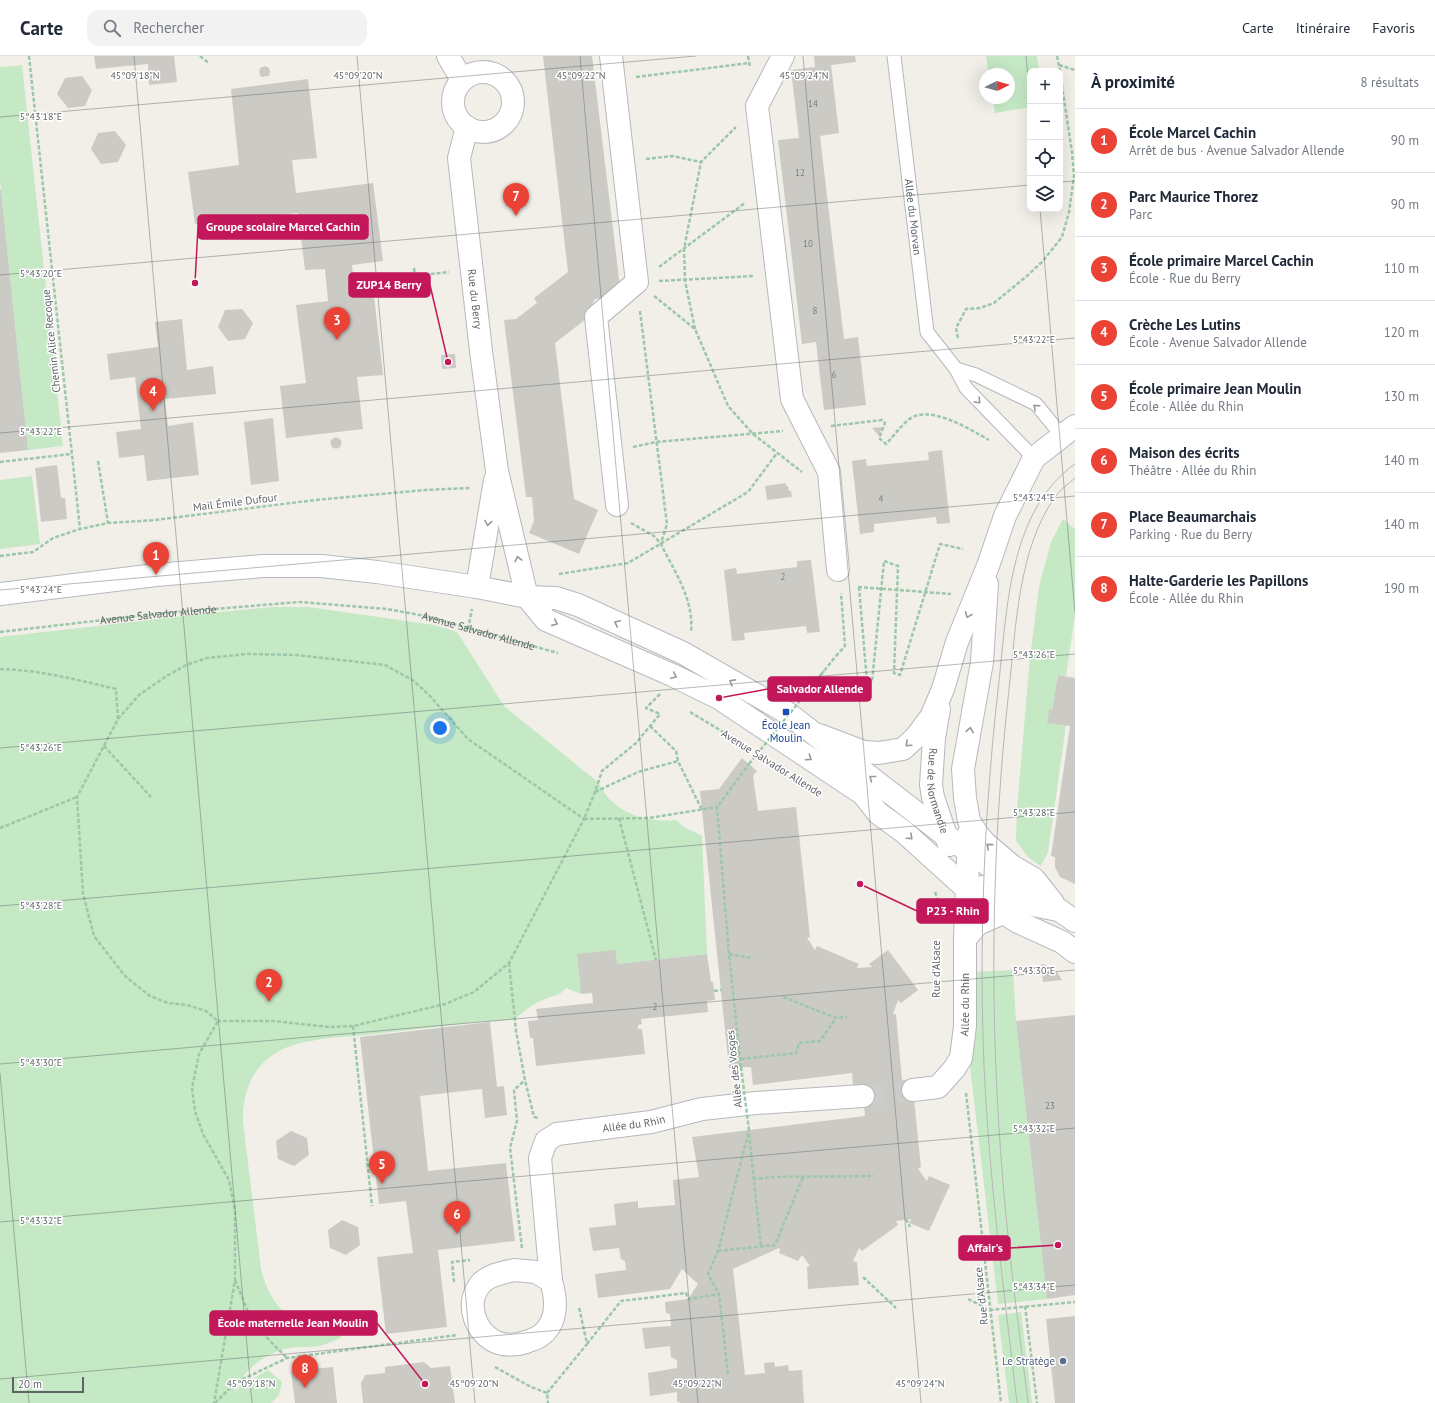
<!DOCTYPE html>
<html lang="fr">
<meta charset="utf-8">
<style>
:root{--surface:#fff;--page:#f2f2f3;--text:#1f2937;--muted:#747a83;--line:#e0e1e3;--accent:#ea4335}
body{margin:0;font-family:"PT Sans",sans-serif;background:var(--page);color:var(--text)}
.controls{position:absolute;right:12px;top:12px;display:grid;overflow:hidden;border-radius:8px;box-shadow:0 4px 16px #0002}
.controls button{width:36px;height:36px;display:grid;place-items:center;padding:0;border:0;border-bottom:1px solid var(--line);background:var(--surface);color:var(--text);font:20px sans-serif}
.compass{position:absolute;left:979px;top:12px;width:36px;height:36px;border-radius:50%;background:var(--surface);box-shadow:0 4px 16px #0002;rotate:85deg}
.scale{position:absolute;left:12px;bottom:10px;width:72px;box-sizing:border-box;padding-left:4px;border:2px solid #5f6368;border-top:0;font-size:11px;line-height:14px;white-space:nowrap;color:#5f6368;-webkit-text-stroke:3px #fff;paint-order:stroke}
.you{position:absolute;left:440px;top:672px;width:14px;height:14px;margin:-10px;border:3px solid #fff;border-radius:50%;background:#1a73e8;box-shadow:0 0 0 6px #1a73e833}
.badge{display:grid;place-items:center;width:26px;height:26px;border-radius:50%;background:var(--accent);color:#fff;font-size:13px;font-weight:700}
.pin{position:absolute;translate:-50% -33px;filter:drop-shadow(0 1px 2px #0008)}
.pin::after{content:'';position:absolute;top:21px;width:14px;height:12px;background:inherit;clip-path:polygon(0 0,100% 0,50% 100%)}
.list{margin:0;padding:0;list-style:none}
h2{display:flex;justify-content:space-between;align-items:center;height:52px;margin:0;padding:0 16px;font-size:17px}
h2 small{font-size:13px;font-weight:400;color:var(--muted)}
.list li{display:grid;grid-template-columns:26px 1fr auto;gap:12px;align-items:center;box-sizing:border-box;height:64px;padding:0 16px;border-top:1px solid var(--line)}
.list b{display:block;font-size:15px;white-space:nowrap}
.list p{margin:0;font-size:13px;white-space:nowrap;color:var(--muted)}
.list em{font-size:13px;font-style:normal;color:var(--muted)}
.icon{flex:none;width:22px;height:22px;fill:none;stroke:currentColor;stroke-width:2;stroke-linecap:round;stroke-linejoin:round}
.map{position:relative;flex:none;width:1075px;height:1347px;overflow:hidden}
header{display:flex;align-items:center;gap:24px;box-sizing:border-box;height:56px;padding:0 20px;background:var(--surface);border-bottom:1px solid var(--line)}
header strong{font-size:19px}
nav{display:flex;gap:22px;margin-inline-start:auto;font-size:14px}
.search{width:280px;height:36px;background:var(--page);display:flex;align-items:center;gap:10px;box-sizing:border-box;padding:0 14px;border-radius:12px;color:var(--muted);font-size:15px}
main{display:flex}
aside{flex:1;background:var(--surface)}
.map>svg:first-child{display:block}
.green{fill:#c5e8c5}
.building{fill:#cccac5}
.lines{fill:none;stroke-linecap:round;stroke-linejoin:round}
.street-tunnel{stroke:#ccccc8;stroke-width:22;stroke-dasharray:22 11;stroke-linecap:butt}
.lane-casing{stroke:#b5b8bc;stroke-width:15}
.street-casing{stroke:#b5b8bc;stroke-width:24}
.secondary-casing{stroke:#b6babf;stroke-width:24}
.path{stroke:#9cc7a9;stroke-width:2.5;stroke-dasharray:4 2;stroke-linecap:butt}
.lane{stroke:#fff;stroke-width:13}
.street{stroke:#fff;stroke-width:22}
.secondary{stroke:#fff;stroke-width:22}
.tram{stroke:#b6b7b8;stroke-width:1}
.path-bridge{stroke:#9cc7a9;stroke-width:2.5;stroke-dasharray:4 2;stroke-linecap:butt}
.oneway{stroke:#979a9d}
.ticks{fill:none;stroke:#5f6368;stroke-width:1;stroke-opacity:0.45}
.transit-dot{fill:#1a4fb4;stroke:#fff;stroke-width:1.5}
.service-dot{fill:#5c6f8a;stroke:#fff;stroke-width:1.5}
.labels{text-anchor:middle;dominant-baseline:central;stroke-width:3;stroke-linejoin:round;paint-order:stroke}
.number-label{font-size:9px;fill:#7a7d7f}
.street-label{font-size:11px;fill:#5f6368;stroke:#fff}
.transit-label{font-size:11px;fill:#164399;stroke:#fff}
.service-label{font-size:11px;fill:#4e5e75;stroke:#fff;text-anchor:end}
.ticks-label{font-size:10px;text-anchor:middle;fill:#5f6368;stroke:#fff;stroke-width:3;stroke-linejoin:round;paint-order:stroke}
.leader{fill:none;stroke:#c2185b;stroke-width:1.5}
.callout-dot{fill:#c2185b;stroke:#fff;stroke-width:1.5}
.callout{fill:#c2185b;stroke:#c2185b;stroke-width:1.5}
.callout-label{font-size:12px;text-anchor:middle;font-weight:bold;fill:#fff}
</style>
<header>
<strong>Carte</strong>
<div class="search"><svg class="icon" aria-label="search" viewBox="0 0 24 24"><circle cx="10" cy="10" r="6"/><path d="M15 15l6 6"/></svg>Rechercher</div>
<nav><a>Carte</a><a>Itinéraire</a><a>Favoris</a></nav>
</header>
<main>
<div class="map">
<svg width="1075" height="1347" viewBox="0 0 1075 1347">
<rect width="100%" height="100%" fill="#f1efe8"/>
<path class="green" d="M986,0H1037L1039,15H1030V51L995,57L993,42H1009V18H989Z
M22,9L63,390L28,394L0,124V11Z
M32,420L40,488L0,493V424Z
M1063,463L1075,473V559L1066,620L1058,619L1052,654L1049,653L1047,666L1066,669L1048,796L1041,810L1028,801L1016,785L1017,753L1030,602L1039,531L1051,486Z
M273,551H308L434,569L457,576L504,650L599,727C612,757 646,767 676,764L684,771L702,780L707,898L617,908L577,898L581,938L566,932C557,942 556,938 545,943C534,947 524,955 515,963C501,965 485,965 470,967C435,971 400,975 365,979C340,981 301,983 279,995C252,1010 242,1037 243,1066L261,1213C271,1254 297,1276 340,1275L341,1282C335,1284 329,1287 323,1289C312,1292 300,1290 289,1292C265,1297 244,1313 235,1336L240,1330L268,1314L282,1326L279,1339L271,1347H0V581L220,556Z
M1013,914L1016,965L1047,1243L998,1248L970,1010L973,984V916Z
M1021,1256L1032,1347H1009L998,1259Z"/>
<path class="building" d="M94,0H174L177,26L149,29L148,8L96,13Z
M543,0H592L621,239L595,243L588,255L590,260L555,287L574,443L598,454L579,498L529,477L534,465L532,441H526L504,264L516,263L537,247L534,242L568,216Z
M814,0H855L856,6L831,9L839,77L820,80L844,283L858,281L866,349L824,354L816,286L802,288L778,84L799,82L791,14L815,11Z
M265,10L269,12L270,16L269,20L261,21L259,16L260,12Z
M82,20L92,34L85,50L68,52L57,38L65,22Z
M308,23L317,102L292,104L296,137L373,127L383,205L352,209L355,242L374,240L383,319L357,321L363,373L286,382L280,330L306,327L296,249L328,245L325,213L305,214L298,157L195,168L188,116L239,109L231,33Z
M115,75L126,89L118,106L101,108L91,93L98,77Z
M0,134H1L28,394L0,397Z
M242,253L253,267L245,283L228,285L218,271L225,254Z
M182,263L187,314L213,310L216,338L165,343L168,370L193,366L199,419L147,425L144,399L119,402L116,376L141,373L135,321L110,324L107,298L158,291L155,266Z
M455,298L456,312L442,313L441,299Z
M273,362L279,425L251,429L244,366Z
M882,371L879,380L872,372Z
M330.5 387a5.5 5.5 0 1 1 11 0a5.5 5.5 0 1 1-11 0Z
M942,394L950,467L937,468L936,461L874,468V476L860,478L852,405L866,403L867,410L929,404L928,396Z
M57,409L61,442H65L67,463L41,466L35,412Z
M786,427V430H788L789,435H791L792,441L767,444L765,430Z
M811,504L820,576L807,577L806,570L744,577L745,584L732,585L724,514L736,512L737,518L797,511V505Z
M1058,619L1075,622V828L1060,821L1055,811V801L1051,800L1070,670L1047,667L1049,653L1052,654Z
M742,702L757,715L753,720L758,755L796,751L810,881L807,882L815,894L817,890L859,908L857,912L872,911L869,908L888,894L918,934L901,947L898,944L893,958H896L903,1035L913,1034L921,1111L918,1113L927,1125L929,1120L950,1129L929,1175L909,1167L911,1163L896,1165L898,1169L862,1195L859,1192L853,1205L857,1206L859,1229L808,1233L807,1211L810,1210L802,1199L798,1205L779,1197L780,1193L779,1192L733,1213L745,1319L765,1317L764,1307L774,1306L775,1311L788,1309L789,1315L802,1314L804,1347H680L677,1345V1336L650,1340L648,1317L677,1312V1304L671,1301L670,1290L645,1293L642,1272L671,1270L670,1258L666,1257L665,1246L688,1243L698,1228L682,1213L670,1233L598,1242L595,1218L626,1214L625,1205L621,1203L619,1192L593,1195L589,1172L616,1169L614,1148L638,1145V1152L675,1149L673,1124L699,1121L692,1081L865,1060L863,1040H854L852,1017L753,1029L751,1011L729,1012L700,735L719,733Z
M615,894L617,908L707,898L711,926H713L715,944L707,945L708,956L641,963L642,968L638,969V973H642L645,998L536,1010L533,982H530L528,965L538,964L536,953L593,947L592,937L581,938L577,898Z
M1041,908L1054,911L1062,924L1043,926Z
M1075,959V1239L1047,1243L1016,965Z
M490,966L497,1031L504,1030L507,1059L485,1062L482,1033L420,1040L428,1115L506,1107L515,1185L438,1194L447,1271L386,1278L377,1201L413,1197L406,1145L379,1148L360,981Z
M291,1075L307,1082L309,1099L294,1110L278,1103L276,1085Z
M342,1164L358,1171L360,1189L346,1199L330,1192L328,1174Z
M1075,1260V1347H1055L1046,1263Z
M424,1306L431,1312L450,1310L455,1347H363L361,1327L365,1319L385,1317V1311Z
M333,1311L337,1347H295L291,1315Z"/>
<g class="lines">
<path class="street-tunnel" d="M863,1040L913,1034"/>
<g class="lane-casing">
<g id="lane">
<path id="s2" d="M894,0L927,276L956,313L966,332L1034,402"/>
<path d="M956,313L976,319L1036,348L1062,380"/>
</g>
</g>
<g class="street-casing">
<g id="street">
<path d="M448,0L462,24"/>
<path d="M611,0L637,226L596,261L617,449"/>
<path d="M783,0L757,50L792,343L829,416L838,514"/>
<circle cx="483" cy="46" r="30"/>
<path id="s3" d="M467,71L459,102L481,295L497,415L527,541"/>
<path d="M987,528L982,606L963,713L965,742L969,765L978,779L985,787L1012,810L1034,823L1053,847"/>
<path d="M477,531L495,424"/>
<path id="s4" d="M939,653L934,682L931,729L933,741L949,789"/>
<path d="M819,679L864,696L879,697L903,693L916,681L931,661L943,633L957,586L988,510L1005,460L1034,402L1075,370"/>
<path d="M967,833L984,831L995,833L1028,848L1058,854"/>
<path d="M965,883L978,868L1003,857"/>
<path id="s5" d="M913,1034L938,1031L954,1013L961,1002L965,970V883L969,777"/>
<path d="M514,1214L536,1216L551,1225C557,1244 558,1267 540,1280C536,1283 531,1284 526,1286C517,1289 505,1290 496,1286C476,1277 465,1249 479,1230C486,1219 503,1217 514,1214Z"/>
<path id="s6" d="M551,1225L540,1102L546,1085L557,1078L651,1066L702,1053L756,1047L863,1040"/>
</g>
</g>
<g class="secondary-casing">
<path id="secondary" d="M0,538L156,519L263,510H321L377,516L477,531L527,541L556,542L578,549L683,597L786,656L945,779L1010,824L1033,836L1075,865
M527,541L546,564L672,619L719,642L863,738L878,757L904,776L967,833L1018,866L1062,886L1075,896"/>
</g>
<g class="path">
<path d="M29,0L80,473"/>
<path d="M200,0L209,7"/>
<path d="M748,0L750,11"/>
<path d="M1057,0L1060,15"/>
<path d="M1059,9L1075,14"/>
<path d="M636,21L750,7"/>
<path d="M646,103L672,100L701,106"/>
<path d="M659,211L745,147"/>
<path d="M414,212L415,219"/>
<path d="M659,225L754,220"/>
<path d="M353,226L449,216"/>
<path d="M654,240L695,273L728,350L753,378L802,416"/>
<path d="M640,255L667,468L661,487"/>
<path d="M695,273L685,225L684,193L701,106L736,71"/>
<path d="M958,282L956,272L966,253L980,252L994,247L1028,219L1042,206L1062,181L1069,156L1074,120L1072,96L1060,17"/>
<path d="M831,370L882,364L885,367L879,382L886,388C893,381 899,372 907,365C927,346 969,373 989,384"/>
<path d="M633,391L656,386L783,375"/>
<path d="M98,405L108,467"/>
<path d="M0,406L71,398"/>
<path d="M631,467L654,480L661,488C674,515 694,543 691,575"/>
<path d="M0,500L33,496L53,482L80,473L108,467L156,464L315,444L425,434L471,432"/>
<path d="M559,518L628,507L748,436L777,397"/>
<path d="M858,531L951,538"/>
<path d="M859,531L867,626H872L884,505L898,510L894,617L900,619L940,488L963,493"/>
<path d="M468,573L472,553"/>
<path id="s1" d="M0,576L155,558L300,546L387,553L425,560L558,597"/>
<path d="M836,600L845,590L841,537"/>
<path d="M0,613C40,614 78,624 116,633L118,663L77,741L83,838L94,880L125,920L150,940L168,947L187,949L206,955L218,965L199,998L192,1032L195,1055L203,1078L229,1124L235,1154V1224L214,1347"/>
<path d="M660,638L646,652L660,658L636,687L602,715L595,736L584,763L649,762L717,751"/>
<path d="M804,639L824,615"/>
<path d="M690,656L730,680"/>
<path d="M118,663L139,639L165,621L186,609L207,602L247,598L297,599L385,609L414,625L429,639L468,683L584,763L509,907L474,936L445,948L353,970L329,971L274,965H218"/>
<path d="M650,670L676,695L678,705L702,754"/>
<path d="M104,690L151,741"/>
<path d="M595,736L638,716L678,705"/>
<path d="M619,762L656,904"/>
<path d="M0,772L77,741"/>
<path d="M935,836L942,856"/>
<path d="M729,898L753,902"/>
<path d="M509,907L516,975L525,1024L534,1061L539,1062"/>
<path d="M714,935L721,934"/>
<path d="M783,941L836,962L847,961"/>
<path d="M353,970L372,1150"/>
<path d="M741,1003L796,997L799,987L820,985L836,962"/>
<path d="M741,1011L729,898L717,751L749,708"/>
<path d="M966,1037L1001,1347"/>
<path d="M749,1078L761,1191"/>
<path d="M753,1123L774,1121L874,1120"/>
<path d="M906,1163L910,1171"/>
<path d="M522,1192L510,1092L517,1065L514,1034L525,1024"/>
<path d="M718,1195L775,1189L803,1121"/>
<path d="M863,1221L896,1252"/>
<path d="M235,1224L249,1258L262,1277L287,1302"/>
<path d="M454,1226L452,1206L470,1204"/>
<path d="M968,1243L990,1254L1075,1246"/>
<path d="M1025,1250L1037,1347"/>
<path d="M587,1288L621,1245L686,1237L688,1243L719,1238"/>
<path d="M495,1311L531,1331L547,1337L548,1347"/>
<path d="M728,1318L719,1238L708,1218L718,1195L749,1074"/>
<path d="M547,1337L587,1288L579,1251"/>
<path d="M215,1347L228,1334L243,1323L287,1302L457,1279"/>
</g>
<use href="#lane" class="lane"/>
<use href="#street" class="street"/>
<use href="#secondary" class="secondary"/>
<path class="tram" d="M1017,1347C1004,1235 989,1123 984,1010C979,885 984,759 998,634C1007,559 1007,456 1075,408
M1028,1347C1019,1273 1009,1200 1003,1126C989,962 991,796 1009,633C1016,572 1018,493 1055,441C1060,434 1068,428 1075,422"/>
<path class="path-bridge" d="M749,708L836,600
M741,1011L749,1074"/>
</g>
<defs><path id="oneway-chevron" d="M-2-3.5L2.5 0L-2 3.5" fill="none" stroke-width="1.6" stroke-linecap="round" stroke-linejoin="round"/></defs>
<g class="oneway">
<use href="#oneway-chevron" transform="translate(978 345) rotate(47)"/>
<use href="#oneway-chevron" transform="translate(1036 351) rotate(-138)"/>
<use href="#oneway-chevron" transform="translate(488 467) rotate(100)"/>
<use href="#oneway-chevron" transform="translate(518 503) rotate(-104)"/>
<use href="#oneway-chevron" transform="translate(968 559) rotate(112)"/>
<use href="#oneway-chevron" transform="translate(555 567) rotate(24)"/>
<use href="#oneway-chevron" transform="translate(617 567) rotate(-155)"/>
<use href="#oneway-chevron" transform="translate(674 620) rotate(25)"/>
<use href="#oneway-chevron" transform="translate(732 626) rotate(-151)"/>
<use href="#oneway-chevron" transform="translate(970 674) rotate(-80)"/>
<use href="#oneway-chevron" transform="translate(908 688) rotate(138)"/>
<use href="#oneway-chevron" transform="translate(809 702) rotate(34)"/>
<use href="#oneway-chevron" transform="translate(872 722) rotate(-142)"/>
<use href="#oneway-chevron" transform="translate(910 781) rotate(42)"/>
<use href="#oneway-chevron" transform="translate(989 790) rotate(-139)"/>
</g>
<path class="ticks" d="M134,0L252,1347M357,0L475,1347M580,0L698,1347M803,0L921,1347M1026,0L1030,43M0,61L696,0M1060,126L1075,125M1040,153L1075,557M0,219L1030,129M0,377L1075,282M0,534L1075,440M0,692L1075,598M0,850L1075,756M0,1008L1075,914M0,1017L29,1347M0,1166L1075,1072M0,1323L1075,1229"/>
<rect class="transit-dot" x="782" y="652" width="8" height="8" rx="2"/>
<circle class="service-dot" cx="1063" cy="1305" r="4"/>
<g class="labels">
<g class="number-label">
<text x="813" y="47">14</text>
<text x="800" y="116">12</text>
<text x="808" y="187">10</text>
<text x="815" y="254">8</text>
<text x="834" y="318">6</text>
<text x="881" y="442">4</text>
<text x="783" y="520">2</text>
<text x="655" y="950">2</text>
<text x="1050" y="1049">23</text>
</g>
<g class="street-label">
<text stroke="none"><textPath href="#s2" startOffset="162">Allée du Morvan</textPath></text>
<text stroke="none"><textPath href="#s3" startOffset="174">Rue du Berry</textPath></text>
<text transform="translate(51 285) rotate(-96)">Chemin Alice Recoque</text>
<text transform="translate(235 446) rotate(-7)">Mail Émile Dufour</text>
<text stroke="none"><textPath href="#s1" startOffset="159">Avenue Salvador Allende</textPath></text>
<text stroke="none"><textPath href="#s1" startOffset="483">Avenue Salvador Allende</textPath></text>
<text transform="translate(772 707) rotate(32)">Avenue Salvador Allende</text>
<text stroke="none"><textPath href="#s4" startOffset="83">Rue de Normandie</textPath></text>
<text transform="translate(936 913) rotate(-90)">Rue d'Alsace</text>
<text stroke="none"><textPath href="#s5" startOffset="116">Allée du Rhin</textPath></text>
<text transform="translate(734 1013) rotate(-96)">Allée des Vosges</text>
<text stroke="none"><textPath href="#s6" startOffset="232">Allée du Rhin</textPath></text>
<text transform="translate(981 1240) rotate(-96)">Rue d'Alsace</text>
</g>
<g class="transit-label">
<text x="786" y="669">École Jean<tspan x="786" dy="13">Moulin</tspan></text>
</g>
<g class="service-label">
<text x="1055" y="1305">Le Stratège</text>
</g>
</g>
<g class="ticks-label">
<text x="135" y="23">45°09'18"N</text>
<text x="358" y="23">45°09'20"N</text>
<text x="581" y="23">45°09'22"N</text>
<text x="804" y="23">45°09'24"N</text>
<text x="41" y="64">5°43'18"E</text>
<text x="41" y="221">5°43'20"E</text>
<text x="1034" y="287">5°43'22"E</text>
<text x="41" y="379">5°43'22"E</text>
<text x="1034" y="445">5°43'24"E</text>
<text x="41" y="537">5°43'24"E</text>
<text x="1034" y="602">5°43'26"E</text>
<text x="41" y="695">5°43'26"E</text>
<text x="1034" y="760">5°43'28"E</text>
<text x="41" y="853">5°43'28"E</text>
<text x="1034" y="918">5°43'30"E</text>
<text x="41" y="1010">5°43'30"E</text>
<text x="1034" y="1076">5°43'32"E</text>
<text x="41" y="1168">5°43'32"E</text>
<text x="1034" y="1234">5°43'34"E</text>
<text x="251" y="1331">45°09'18"N</text>
<text x="474" y="1331">45°09'20"N</text>
<text x="697" y="1331">45°09'22"N</text>
<text x="920" y="1331">45°09'24"N</text>
</g>
<path class="leader" d="M195 227L198 171M448 306L430 229M719 642L768 633M860 828L917 855M1058 1189L1010 1192M425 1328L377 1267"/>
<g class="callout-dot">
<circle cx="195" cy="227" r="4"/>
<circle cx="448" cy="306" r="4"/>
<circle cx="719" cy="642" r="4"/>
<circle cx="860" cy="828" r="4"/>
<circle cx="1058" cy="1189" r="4"/>
<circle cx="425" cy="1328" r="4"/>
</g>
<g class="callout">
<rect x="198" y="159" width="170" height="24" rx="4"/>
<rect x="349" y="217" width="81" height="24" rx="4"/>
<rect x="768" y="621" width="103" height="24" rx="4"/>
<rect x="917" y="843" width="71" height="24" rx="4"/>
<rect x="959" y="1180" width="51" height="24" rx="4"/>
<rect x="210" y="1255" width="167" height="24" rx="4"/>
</g>
<g class="callout-label">
<text x="283" y="175">Groupe scolaire Marcel Cachin</text>
<text x="389" y="233">ZUP14 Berry</text>
<text x="820" y="637">Salvador Allende</text>
<text x="953" y="859">P23 - Rhin</text>
<text x="985" y="1196">Affair's</text>
<text x="293" y="1271">École maternelle Jean Moulin</text>
</g>
</svg>
<div class="controls">
<button>+</button>
<button>−</button>
<button><svg class="icon" aria-label="locate" viewBox="0 0 24 24"><circle cx="12" cy="12" r="6"/><path d="M12 2v4M12 18v4M2 12h4M18 12h4"/></svg></button>
<button><svg class="icon" aria-label="layers" viewBox="0 0 24 24"><path d="M12 4l9 5-9 5-9-5zM3 14l9 5 9-5"/></svg></button>
</div>
<svg class="compass" viewBox="-18 -18 36 36"><path d="M0-13l5 13h-10z" fill="#e53935"/><path d="M0 13l5-13h-10z" fill="#747a83"/></svg>
<div class="scale">20 m</div>
<div class="you"></div>
<div class="pin badge" style="left:156px;top:519px">1</div>
<div class="pin badge" style="left:269px;top:946px">2</div>
<div class="pin badge" style="left:337px;top:284px">3</div>
<div class="pin badge" style="left:153px;top:355px">4</div>
<div class="pin badge" style="left:382px;top:1128px">5</div>
<div class="pin badge" style="left:457px;top:1178px">6</div>
<div class="pin badge" style="left:516px;top:160px">7</div>
<div class="pin badge" style="left:305px;top:1332px">8</div>
</div>
<aside>
<h2>À proximité<small>8 résultats</small></h2>
<ul class="list">
<li><span class="badge">1</span><div><b>École Marcel Cachin</b><p>Arrêt de bus · Avenue Salvador Allende</p></div><em>90 m</em></li>
<li><span class="badge">2</span><div><b>Parc Maurice Thorez</b><p>Parc</p></div><em>90 m</em></li>
<li><span class="badge">3</span><div><b>École primaire Marcel Cachin</b><p>École · Rue du Berry</p></div><em>110 m</em></li>
<li><span class="badge">4</span><div><b>Crèche Les Lutins</b><p>École · Avenue Salvador Allende</p></div><em>120 m</em></li>
<li><span class="badge">5</span><div><b>École primaire Jean Moulin</b><p>École · Allée du Rhin</p></div><em>130 m</em></li>
<li><span class="badge">6</span><div><b>Maison des écrits</b><p>Théâtre · Allée du Rhin</p></div><em>140 m</em></li>
<li><span class="badge">7</span><div><b>Place Beaumarchais</b><p>Parking · Rue du Berry</p></div><em>140 m</em></li>
<li><span class="badge">8</span><div><b>Halte-Garderie les Papillons</b><p>École · Allée du Rhin</p></div><em>190 m</em></li>
</ul>
</aside>
</main>
